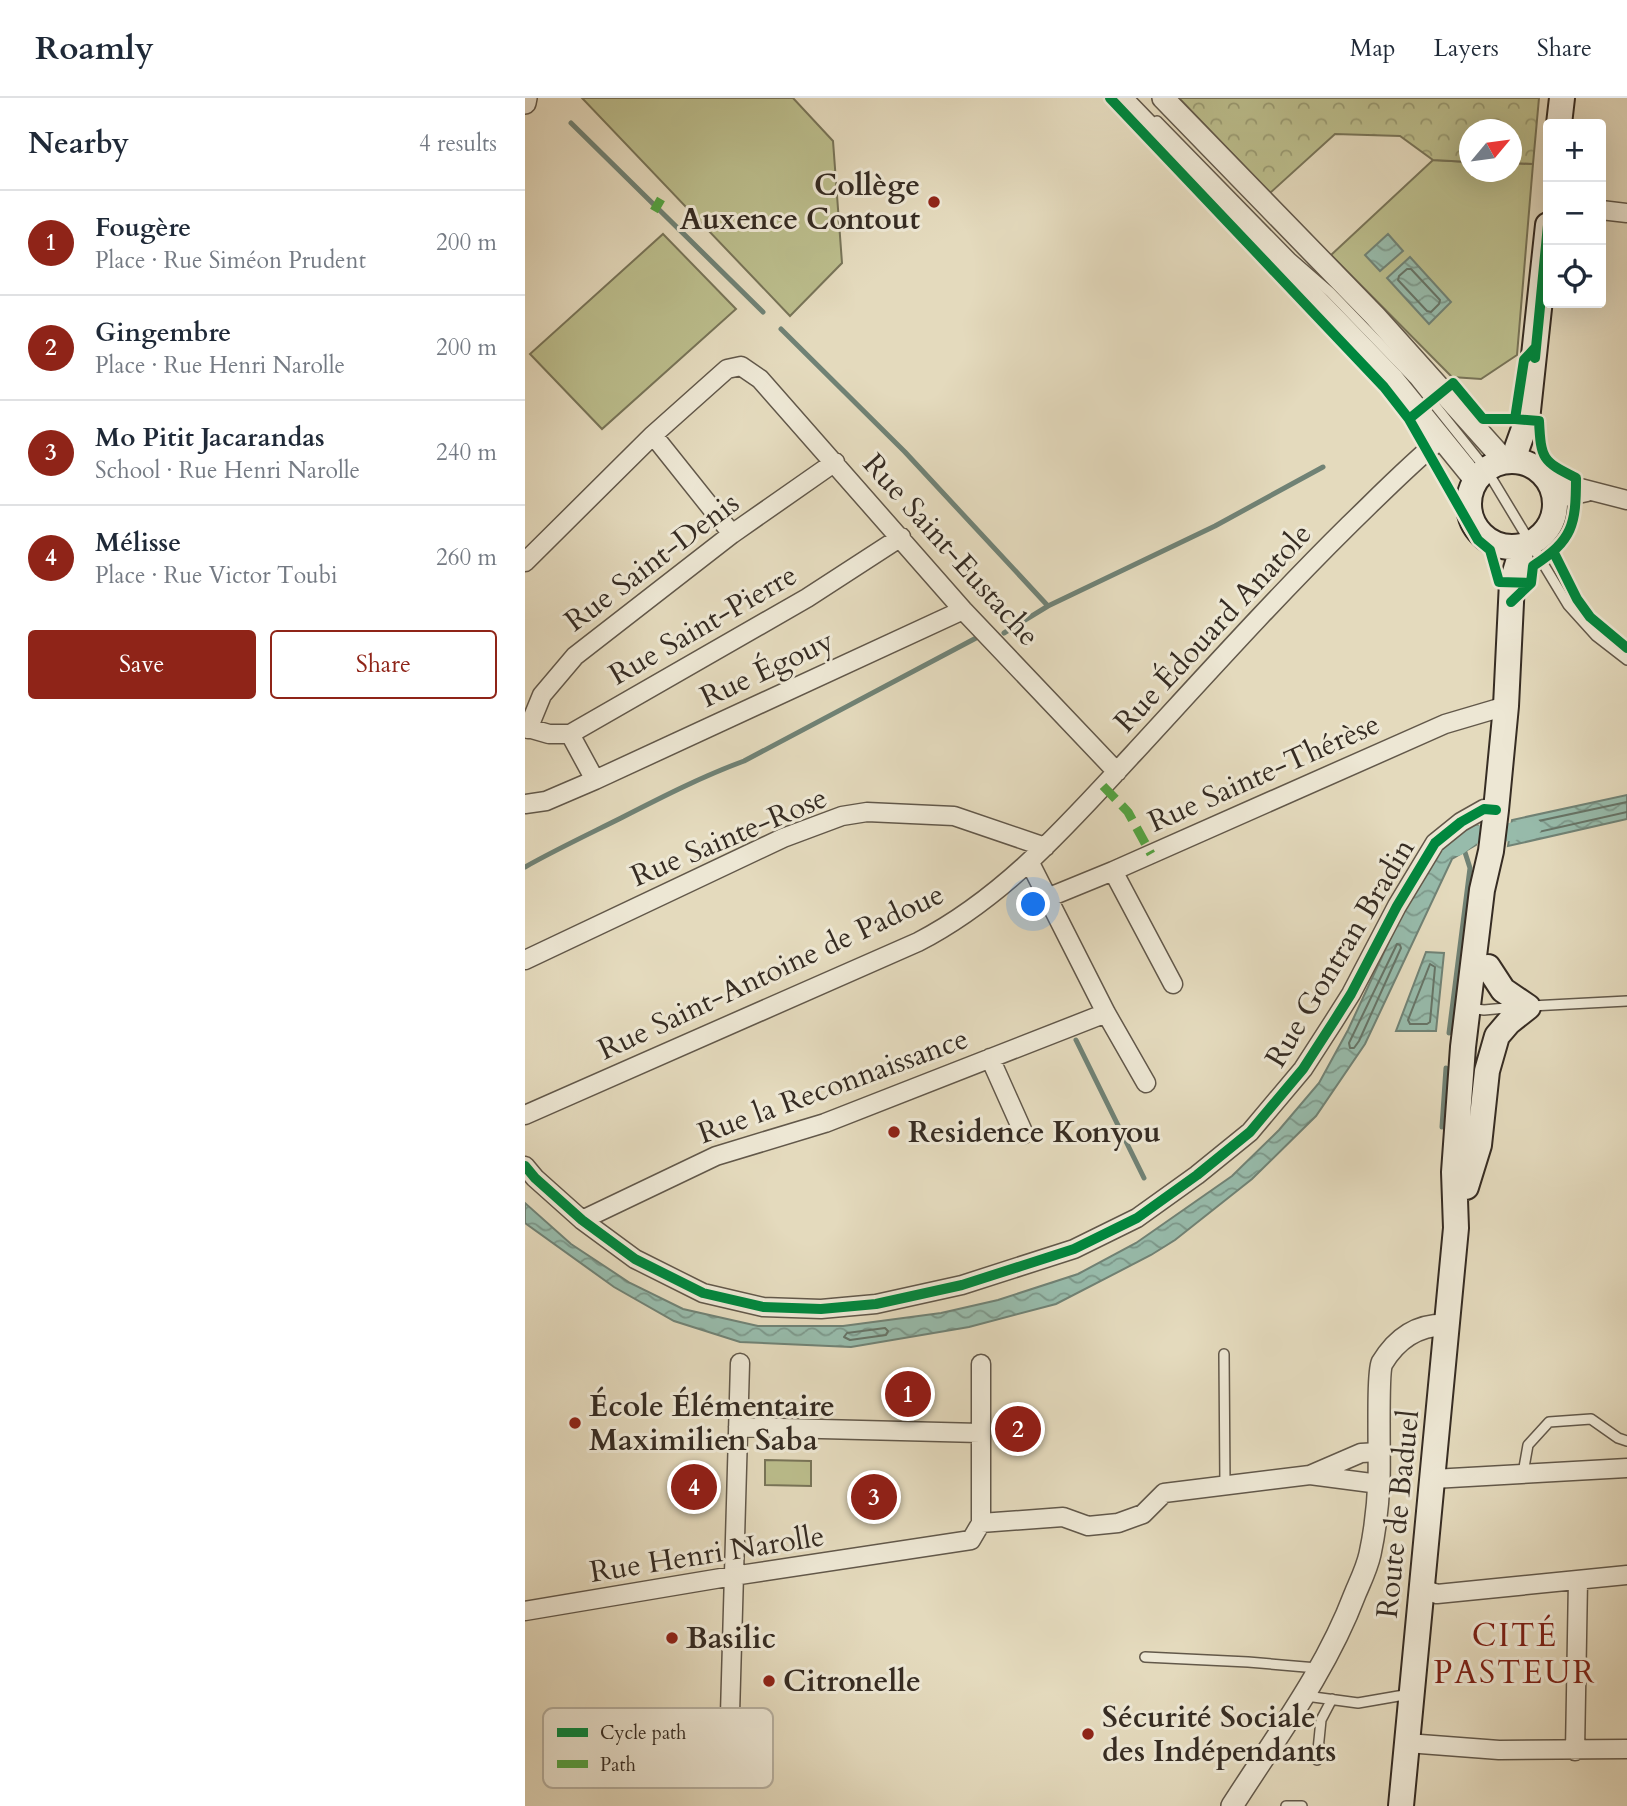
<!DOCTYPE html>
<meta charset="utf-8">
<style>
:root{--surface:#fff;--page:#f6f6f7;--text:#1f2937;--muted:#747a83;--line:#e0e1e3;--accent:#8f2418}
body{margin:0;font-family:Cardo,serif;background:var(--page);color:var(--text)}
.controls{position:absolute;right:21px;top:21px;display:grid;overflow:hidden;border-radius:7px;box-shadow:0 7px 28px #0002}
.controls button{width:63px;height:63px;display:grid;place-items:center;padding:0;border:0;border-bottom:2px solid var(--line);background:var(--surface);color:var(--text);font:35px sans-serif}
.compass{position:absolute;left:934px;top:21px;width:63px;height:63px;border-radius:50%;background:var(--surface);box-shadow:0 7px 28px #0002;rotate:61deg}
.you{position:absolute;left:509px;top:807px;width:24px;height:24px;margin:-18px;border:5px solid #fff;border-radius:50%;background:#1a73e8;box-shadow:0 0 0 10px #1a73e833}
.badge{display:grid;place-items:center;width:46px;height:46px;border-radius:50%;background:var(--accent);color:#fff;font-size:23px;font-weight:700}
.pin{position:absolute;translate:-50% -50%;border:4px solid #fff;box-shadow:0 2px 7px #0006}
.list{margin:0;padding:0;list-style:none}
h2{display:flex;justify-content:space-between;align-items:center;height:91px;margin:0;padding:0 28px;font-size:30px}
h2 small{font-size:23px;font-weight:400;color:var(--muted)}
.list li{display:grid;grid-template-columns:46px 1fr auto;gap:21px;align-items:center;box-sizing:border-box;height:105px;padding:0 28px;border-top:2px solid var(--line)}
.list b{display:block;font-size:26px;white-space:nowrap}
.list p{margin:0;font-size:23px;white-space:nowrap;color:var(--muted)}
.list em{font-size:23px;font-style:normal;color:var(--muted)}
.actions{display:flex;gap:14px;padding:21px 28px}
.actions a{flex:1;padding:16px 0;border:2px solid var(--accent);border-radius:7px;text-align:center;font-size:24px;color:var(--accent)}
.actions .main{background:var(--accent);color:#fff}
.icon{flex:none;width:38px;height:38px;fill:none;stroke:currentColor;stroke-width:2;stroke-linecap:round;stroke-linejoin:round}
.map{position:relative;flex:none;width:1102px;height:1708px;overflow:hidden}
header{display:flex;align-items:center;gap:42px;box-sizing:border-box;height:98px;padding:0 35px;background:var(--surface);border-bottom:2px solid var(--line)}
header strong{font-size:33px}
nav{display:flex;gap:38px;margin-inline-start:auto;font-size:24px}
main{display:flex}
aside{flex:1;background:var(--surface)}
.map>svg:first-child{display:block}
.grass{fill:#bbbd8c;stroke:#787458;stroke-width:2}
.forest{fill:url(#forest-crowns);stroke:#787458;stroke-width:2}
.water{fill:url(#water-waves);stroke:#708275;stroke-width:2}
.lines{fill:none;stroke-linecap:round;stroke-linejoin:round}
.shore{stroke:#667467;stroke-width:2}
.stream{stroke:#708275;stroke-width:5}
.canal{stroke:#97bbab;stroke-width:18}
.service-casing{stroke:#62584a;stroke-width:12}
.minor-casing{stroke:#62584a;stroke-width:21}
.tertiary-casing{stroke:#62584a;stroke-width:24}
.secondary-casing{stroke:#362c23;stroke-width:28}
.service{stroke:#ede7d4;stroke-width:9}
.minor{stroke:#ede7d4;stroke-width:18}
.tertiary{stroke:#ede7d4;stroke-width:21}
.secondary{stroke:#ede7d4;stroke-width:24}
.quiet{stroke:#53a442;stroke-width:9;stroke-dasharray:18 9;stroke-linecap:butt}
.cycleway-casing{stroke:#ede7d4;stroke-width:15}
.cycleway{stroke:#00873e;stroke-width:10}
.poi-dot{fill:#8f2418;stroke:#ede7d4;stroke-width:2.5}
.labels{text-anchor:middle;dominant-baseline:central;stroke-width:6;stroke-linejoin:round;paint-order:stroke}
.poi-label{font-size:30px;font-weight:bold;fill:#362c23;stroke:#ede7d4;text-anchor:start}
.street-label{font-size:30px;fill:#362c23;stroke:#ede7d4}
.neighbourhood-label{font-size:32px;letter-spacing:2px;fill:#7a1f14;stroke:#ede7d4}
.key{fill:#ede7d4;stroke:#b6af9f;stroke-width:2}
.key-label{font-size:19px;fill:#362c23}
</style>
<header>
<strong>Roamly</strong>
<nav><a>Map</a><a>Layers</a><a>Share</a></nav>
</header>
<main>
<aside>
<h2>Nearby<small>4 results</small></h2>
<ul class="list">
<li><span class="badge">1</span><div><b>Fougère</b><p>Place · Rue Siméon Prudent</p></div><em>200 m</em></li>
<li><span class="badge">2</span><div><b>Gingembre</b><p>Place · Rue Henri Narolle</p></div><em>200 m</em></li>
<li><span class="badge">3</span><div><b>Mo Pitit Jacarandas</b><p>School · Rue Henri Narolle</p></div><em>240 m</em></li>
<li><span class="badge">4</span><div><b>Mélisse</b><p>Place · Rue Victor Toubi</p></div><em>260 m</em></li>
</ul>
<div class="actions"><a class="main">Save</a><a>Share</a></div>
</aside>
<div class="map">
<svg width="1102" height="1708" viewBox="0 0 1102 1708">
<defs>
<pattern id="forest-crowns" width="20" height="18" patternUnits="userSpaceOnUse" patternTransform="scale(1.75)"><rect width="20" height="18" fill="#bbbd8c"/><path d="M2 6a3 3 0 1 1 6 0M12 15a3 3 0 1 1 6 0" fill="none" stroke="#999a72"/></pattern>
<pattern id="water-waves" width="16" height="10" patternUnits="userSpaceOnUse" patternTransform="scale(1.75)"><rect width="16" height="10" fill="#97bbab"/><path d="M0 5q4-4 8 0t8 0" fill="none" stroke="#7c988b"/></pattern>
</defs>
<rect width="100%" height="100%" fill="#e4dabd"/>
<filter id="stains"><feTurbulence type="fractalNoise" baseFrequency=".00286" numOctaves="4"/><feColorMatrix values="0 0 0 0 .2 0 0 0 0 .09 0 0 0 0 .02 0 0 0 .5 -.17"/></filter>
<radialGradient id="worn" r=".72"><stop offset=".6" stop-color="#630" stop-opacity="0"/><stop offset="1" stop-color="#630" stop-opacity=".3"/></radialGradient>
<path class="grass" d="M57,0H268L308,43L317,165L265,218Z
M908,62L944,64V74H986L987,65L1008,66L992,257L956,281L927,279L806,157Z
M138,136L211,211L77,331L5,256Z
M240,1362L286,1363V1388L240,1387Z"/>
<path class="forest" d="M654,0H1014L1008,66L987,65L986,32H944V64L908,62L875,38L810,36L745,95Z"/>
<path class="water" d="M863,136L878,153L855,173L840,157Z
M885,159L926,204L904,226L862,180Z
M1102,697V721L983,748L987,722Z
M953,728L951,747L927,761L840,946L791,1018L727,1081L650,1142L626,1157L531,1206L444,1229L326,1249L215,1244L149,1223L89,1189L0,1125V1105L46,1146L105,1185L158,1211L233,1228H318L416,1215L473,1202L553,1176L611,1145L707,1078L754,1032L794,985L823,932L874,822L913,755L936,733Z
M901,854L919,855L911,933H871Z"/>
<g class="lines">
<path class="shore" d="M882,171H886L915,202L914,206L906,214L902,213L873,182L874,178Z
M1102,704L995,727L992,735L996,738L1102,714
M872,846L875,847L876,850L834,943L829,950H825L824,945Z
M905,866L910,869L905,924L902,926H885L883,922Z
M360,1230L363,1233L361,1237L325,1242L319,1239L322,1235Z"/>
<path class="stream" d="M46,25L238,214
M256,231L380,354L523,508
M479,535L523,508L690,428L798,369
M0,769C32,751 64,736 96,720C137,699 176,679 219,663L453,539
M924,935L945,770L938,748
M551,942L619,1080
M917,1029L921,970"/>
<path class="canal" d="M932,749L948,737L985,734L1008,729"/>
<g class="service-casing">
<path id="service" d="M632,23L766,160L805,194L889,281L961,371L1043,507L1071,538L1102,562
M1006,908L1102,903
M943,910L959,912L992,909
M699,1256L700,1387
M998,1375L1003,1347L1024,1324L1066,1321L1093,1340L1102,1343
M620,1559L723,1564L792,1570
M781,1598L833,1605L885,1596
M792,1662L796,1622L807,1601
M761,1708H777"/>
</g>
<g class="minor-casing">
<path id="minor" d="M1076,112L1102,115
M128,337L207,436
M1024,382L1102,402
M1030,401L1062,394
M0,464L128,337L193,279L202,271L216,268L235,281L438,512L592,674
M0,629L24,636H45L282,500L376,439
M3,631L17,597L50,558L207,436L310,364
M45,636L70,682
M0,706L21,703L70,682L438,512
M505,765L581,915L621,985
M588,773L648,886
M522,800L588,773L920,626L981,608
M0,862L258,740L317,718L342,714L429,718L520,749
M465,960L499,1036
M0,1017L393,844C480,799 543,726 608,656C679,579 749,501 824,427C854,398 884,367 917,340
M0,1068L10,1080L57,1122L110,1161L178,1195L238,1209L296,1211L351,1206L437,1187L549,1151L612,1120L672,1077L725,1034L778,971L809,923L826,896L872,808L910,745L936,724L959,711L971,712
M57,1122L191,1058L300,1025L581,915
M213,1329L455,1335
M785,1377L836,1355L854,1354
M908,1381L1102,1370
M456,1425L538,1419L563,1428L593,1425L618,1416L639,1395L785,1377L854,1386
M898,1491L912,1496L1102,1477
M0,1513L208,1478L446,1442L456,1425V1266
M205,1616L215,1265
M882,1645L974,1652L1102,1651
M1050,1653L1053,1482"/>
</g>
<g class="tertiary-casing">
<path id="tertiary" d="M596,0L868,281L950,382
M638,0L850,218L980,363
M0,5L1,0
M707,1708C751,1639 801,1573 830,1496C835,1484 842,1470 845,1456C850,1433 853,1406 854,1382C855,1363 852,1276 857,1265C872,1240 893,1226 922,1227"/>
</g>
<g class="secondary-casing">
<path id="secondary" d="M1034,26L1037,0
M991,362L992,350L1002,322L1023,127
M944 406a43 43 0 1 1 86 0a43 43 0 1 1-86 0Z
M941,1089L954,1047L962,973L972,938L984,924L1003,909L978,892L963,869
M876,1708L931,1130L929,1074L938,949L957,792L966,753L971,712L981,608L987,484L998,448"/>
</g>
<use href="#service" class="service"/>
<use href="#minor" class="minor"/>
<use href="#tertiary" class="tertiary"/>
<use href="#secondary" class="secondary"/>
<path class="quiet" d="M129,113L136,101
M578,688L603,714L626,756"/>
<g class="cycleway-casing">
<path id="cycleway" d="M585,0L859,289L884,321L953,442L965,452L974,484L1006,485
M1010,260L1023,127
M884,321L928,285L958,321H990L999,262L1011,249
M1029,455L1052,501L1065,519L1102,550
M986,504L1006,485L1008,468C1048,442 1051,427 1051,380C1017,363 1016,361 1014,323L990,321
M0,1068L10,1080L57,1122L110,1161L178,1195L238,1209L296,1211L351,1206L437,1187L549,1151L612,1120L672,1077L725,1034L778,971L809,923L826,896L872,808L910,745L936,724L959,711L971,712"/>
</g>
<use href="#cycleway" class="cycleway"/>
</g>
<g class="poi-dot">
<circle cx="409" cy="104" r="7"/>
<circle cx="369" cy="1034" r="7"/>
<circle cx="50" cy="1325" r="7"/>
<circle cx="147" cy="1540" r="7"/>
<circle cx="244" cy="1583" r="7"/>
<circle cx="563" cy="1636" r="7"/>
</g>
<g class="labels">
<g class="poi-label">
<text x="395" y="87" text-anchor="end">Collège<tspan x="395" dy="34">Auxence Contout</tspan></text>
<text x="383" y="1034">Residence Konyou</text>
<text x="64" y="1308">École Élémentaire<tspan x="64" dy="34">Maximilien Saba</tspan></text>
<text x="161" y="1540">Basilic</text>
<text x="258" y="1583">Citronelle</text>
<text x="577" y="1619">Sécurité Sociale<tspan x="577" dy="34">des Indépendants</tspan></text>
</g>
<g class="street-label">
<text transform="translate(426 452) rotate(48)">Rue Saint-Eustache</text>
<text transform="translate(127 464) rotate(-37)">Rue Saint-Denis</text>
<text transform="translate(178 527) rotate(-30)">Rue Saint-Pierre</text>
<text transform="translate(688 530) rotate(-47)">Rue Édouard Anatole</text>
<text transform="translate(242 571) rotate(-25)">Rue Égouy</text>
<text transform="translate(739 675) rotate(-24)">Rue Sainte-Thérèse</text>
<text transform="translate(204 739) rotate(-23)">Rue Sainte-Rose</text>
<text transform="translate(815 855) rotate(-59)">Rue Gontran Bradin</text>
<text transform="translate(246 874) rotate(-25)">Rue Saint-Antoine de Padoue</text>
<text transform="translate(308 988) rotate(-20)">Rue la Reconnaissance</text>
<text transform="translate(873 1416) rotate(-84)">Route de Baduel</text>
<text transform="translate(182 1456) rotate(-9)">Rue Henri Narolle</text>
</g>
<g class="neighbourhood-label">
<text x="990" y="1538">CITÉ<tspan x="990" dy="37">PASTEUR</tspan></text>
</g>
</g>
<rect x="18" y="1610" width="230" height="80" rx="10" class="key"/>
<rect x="32" y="1630" width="31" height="9" fill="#00873e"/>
<rect x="32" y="1662" width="31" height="8" fill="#53a442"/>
<g class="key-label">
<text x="75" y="1641">Cycle path</text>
<text x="75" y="1673">Path</text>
</g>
<rect width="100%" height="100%" filter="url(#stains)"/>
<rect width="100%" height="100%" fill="url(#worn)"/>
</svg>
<div class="controls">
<button>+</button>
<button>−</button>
<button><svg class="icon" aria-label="locate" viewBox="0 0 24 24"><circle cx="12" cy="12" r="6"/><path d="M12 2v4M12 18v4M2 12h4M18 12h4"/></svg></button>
</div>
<svg class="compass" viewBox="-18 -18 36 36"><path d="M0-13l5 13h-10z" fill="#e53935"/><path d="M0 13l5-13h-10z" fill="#747a83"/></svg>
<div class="you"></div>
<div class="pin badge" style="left:383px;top:1296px">1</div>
<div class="pin badge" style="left:493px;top:1331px">2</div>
<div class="pin badge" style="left:349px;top:1399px">3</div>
<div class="pin badge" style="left:169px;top:1389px">4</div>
</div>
</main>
